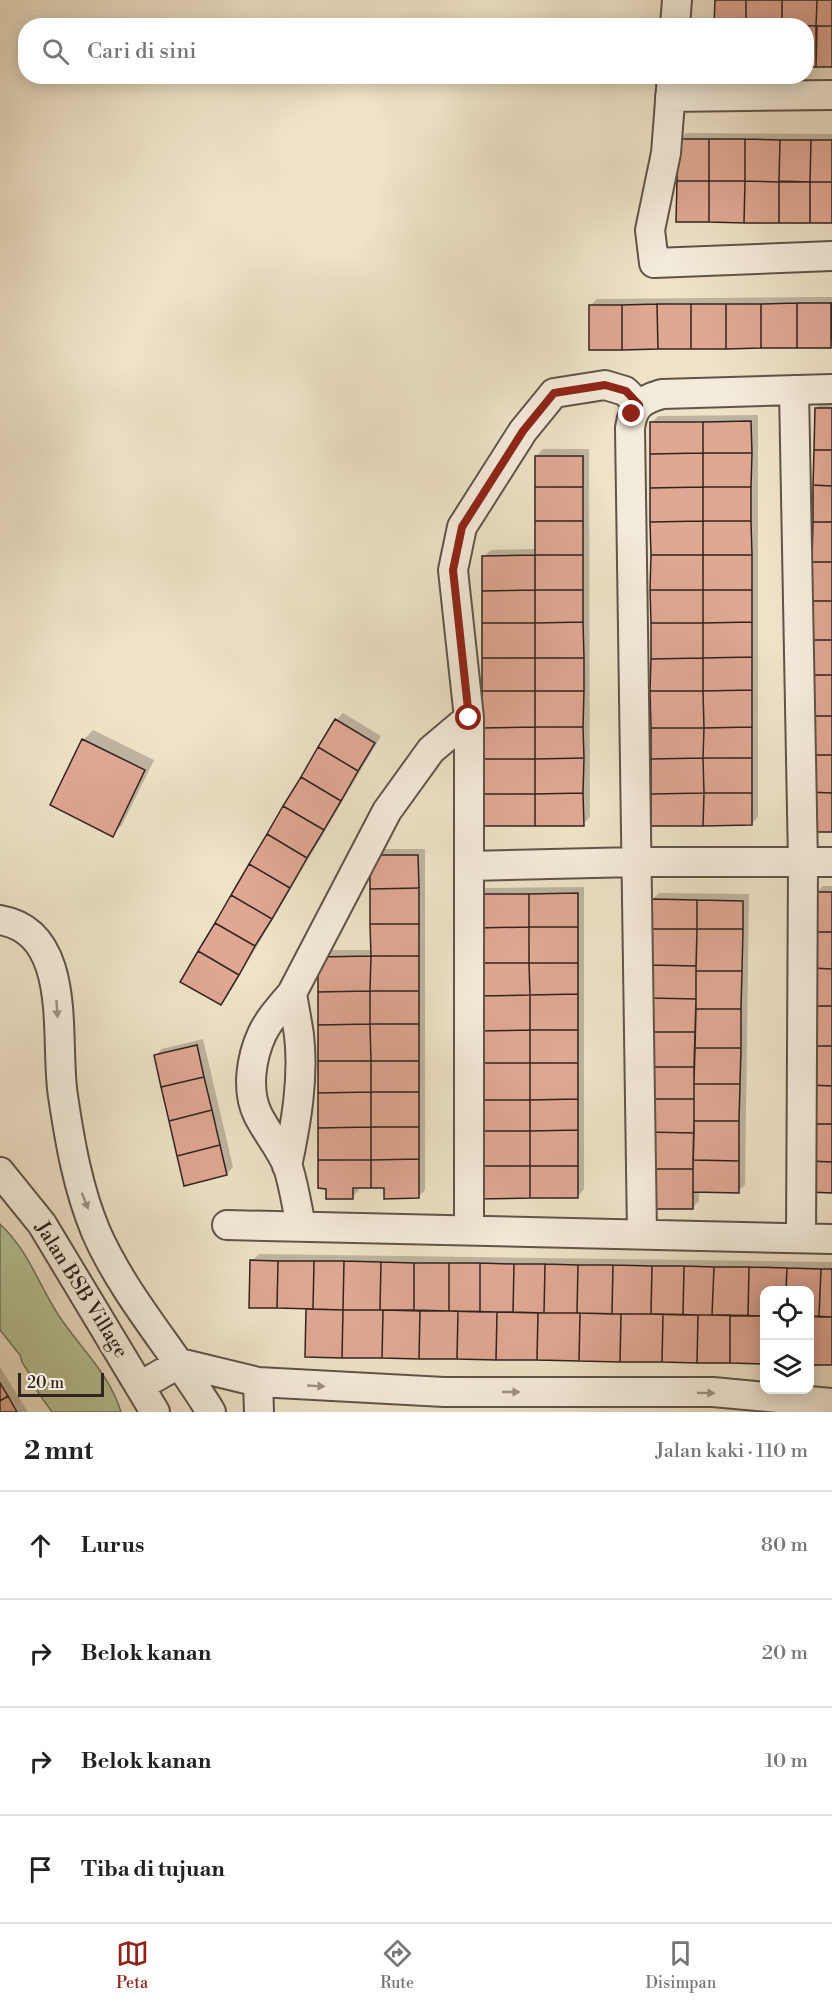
<!DOCTYPE html>
<html lang="id">
<meta charset="utf-8">
<style>
:root{--surface:#fff;--page:#f6f6f6;--text:#222;--muted:#767676;--line:#e0e0e0;--accent:#8f2418}
body{margin:0;font-family:"Libre Bodoni",serif;background:var(--page);color:var(--text)}
.controls{position:absolute;right:18px;bottom:18px;display:grid;overflow:hidden;border-radius:12px;box-shadow:0 3px 15px #0003}
.controls button{width:54px;height:54px;display:grid;place-items:center;padding:0;border:0;border-bottom:2px solid var(--line);background:var(--surface);color:var(--text);font:30px sans-serif}
.scale{position:absolute;left:18px;bottom:15px;width:86px;box-sizing:border-box;padding-left:6px;border:3px solid #31241f;border-top:0;font-size:16px;line-height:21px;white-space:nowrap;color:#31241f;-webkit-text-stroke:4px #f4ecdb;paint-order:stroke}
.stop{position:absolute;width:18px;height:18px;margin:-14px;border:4px solid #8f2418;border-radius:50%;background:#fff}
.stop.end{background:#8f2418;border-color:#fff;box-shadow:0 2px 6px #0008}
.list{margin:0;padding:0;list-style:none}
h2{display:flex;justify-content:space-between;align-items:center;height:78px;margin:0;padding:0 24px;font-size:26px}
h2 small{font-size:20px;font-weight:400;color:var(--muted)}
.list li{display:grid;grid-template-columns:39px 1fr auto;gap:18px;align-items:center;box-sizing:border-box;height:108px;padding:0 24px;border-top:2px solid var(--line)}
.list b{display:block;font-size:22px;white-space:nowrap}
.list em{font-size:20px;font-style:normal;color:var(--muted)}
.icon{flex:none;width:33px;height:33px;fill:none;stroke:currentColor;stroke-width:2;stroke-linecap:round;stroke-linejoin:round}
.map{position:relative;flex:none;width:832px;height:1412px;overflow:hidden}
.search{position:absolute;background:var(--surface);box-shadow:0 3px 15px #0003;left:18px;right:18px;top:18px;height:66px;display:flex;align-items:center;gap:15px;box-sizing:border-box;padding:0 21px;border-radius:24px;color:var(--muted);font-size:22px}
.sheet{height:510px;background:var(--surface)}
nav{display:flex;justify-content:space-around;align-items:center;box-sizing:border-box;height:84px;border-top:2px solid var(--line);background:var(--surface);font-size:16px;color:var(--muted)}
nav a{display:grid;justify-items:center;gap:3px}
nav .on{color:var(--accent)}
.map>svg:first-child{display:block}
.green{fill:#b6c497;stroke:#74745b;stroke-width:1.5}
.shadow{fill:#0003}
.building{fill:#e0a793;stroke:#31241f;stroke-width:1.5}
.lines{fill:none;stroke-linecap:round;stroke-linejoin:round}
.street-casing{stroke:#605449;stroke-width:32}
.street{stroke:#f4ecdb;stroke-width:28}
.oneway{fill:#9c9286}
.route{stroke:#8f2418;stroke-width:8}
.labels{text-anchor:middle;dominant-baseline:central;stroke-width:6;stroke-linejoin:round;paint-order:stroke}
.street-label{font-size:20px;fill:#31241f;stroke:#f4ecdb}
</style>
<div class="map">
<svg width="832" height="1412" viewBox="0 0 832 1412">
<rect width="100%" height="100%" fill="#eee2c7"/>
<filter id="stains"><feTurbulence type="fractalNoise" baseFrequency=".00333" numOctaves="4"/><feColorMatrix values="0 0 0 0 .2 0 0 0 0 .09 0 0 0 0 .02 0 0 0 .5 -.17"/></filter>
<radialGradient id="worn" r=".72"><stop offset=".6" stop-color="#630" stop-opacity="0"/><stop offset="1" stop-color="#630" stop-opacity=".3"/></radialGradient>
<path class="green" d="M0,1224C29,1251 38,1284 59,1316C81,1349 109,1373 121,1412H52L37,1391L36,1385L22,1362L20,1355L0,1330Z"/>
<path class="shadow" d="M716,0H832V66L806,65V26H716Z
M686,133L832,134V222L679,140Z
M832,297V346L590,348V306L597,299Z
M823,402H832V831L816,408Z
M758,415V817L751,824L652,422L658,416Z
M543,449H589L590,817L583,824L484,556L491,550L536,549V456Z
M343,713L381,736L227,997L221,1003L336,720Z
M93,730L154,760L122,825L112,835L83,740Z
M378,849H425V1190L418,1197L386,1186L359,1187V1190L352,1197L326,950H372Z
M823,886H832V1191L816,893Z
M584,887V1189L578,1196L478,895L485,888Z
M659,893L749,894L745,1185L738,1191H699V1201L692,1208L652,900Z
M203,1039L233,1167L227,1174L155,1056L162,1049Z
M259,1254L832,1262V1363H810V1290H764V1362L307,1356V1308L252,1261Z
M0,1367L28,1412H0Z"/>
<path class="building" d="M715,0H746V25H714Z
M746,0H782V25H746Z
M782,0H817L816,26L782,25Z
M817,0H832V26H816Z
M806,26H816V67H806Z
M817,26H832V67H816Z
M678,139H709V181H677Z
M709,139H745V181H709Z
M745,139L780,140L779,182L745,181Z
M780,140H811L810,182H779Z
M811,140H832V182H810Z
M677,181H709V222H676Z
M709,181H745L744,223L709,222Z
M745,181L779,182V223H744Z
M779,181L810,182V223H779Z
M810,182H832V223H810Z
M797,303V348H761V304Z
M797,303H831V348H797Z
M831,303H832L831,348Z
M657,304L658,349L622,350V305Z
M657,304H691V349H658Z
M691,304H726V349H691Z
M726,304H761V348L726,349Z
M589,305H622V350H589Z
M815,408H832V450H814Z
M751,421L752,453H703V422Z
M650,422H703V453L650,454Z
M814,450H832V486L813,485Z
M703,453H752L751,487H703Z
M703,453V487L650,488V454Z
M535,456H583V487H535Z
M813,485L832,486V522H813Z
M535,487H583V521H535Z
M703,487H751V521H703Z
M703,487V521L650,522V488Z
M535,521H583V555H535Z
M703,521H751L752,555H703Z
M703,521V555H651L650,522Z
M813,522H832V562H812Z
M535,555H583V590H535Z
M535,555V590L482,591V556Z
M651,555H703V590H650Z
M703,555H752V590H703Z
M812,562H832V601H811Z
M535,590H583V622L535,623Z
M535,590V623H482V591Z
M650,590H703V623H651Z
M703,590H752V622L703,623Z
M811,601H832V640H811Z
M583,622L584,658H535V623Z
M752,622V657L703,658V623Z
M482,623H535V658H482Z
M651,623H703V658L651,659Z
M811,640H832V675H810Z
M752,657V690L703,691V658Z
M482,658H535V691H482Z
M535,658H584V691H535Z
M703,658V691H650L651,659Z
M810,675H832V716H810Z
M752,690V727L704,728L703,691Z
M482,691H535V727L483,728Z
M535,691H584L583,727H535Z
M650,691H703L704,728H651Z
M810,716H832V755H809Z
M335,719L375,743L358,771L318,747Z
M535,727H583L584,758L535,759Z
M535,727V759H483V728Z
M752,727V758H703L704,728Z
M651,728H704L703,758L651,759Z
M82,739L145,770L113,837L50,805Z
M318,747L358,771L341,801L301,777Z
M809,755H832V793L809,792Z
M584,758L583,793L535,794V759Z
M703,758H752V793H704Z
M703,758L704,793L651,794V759Z
M483,759H535V794H483Z
M301,777L341,801L324,830L283,806Z
M809,792L832,793V832H808Z
M583,793L584,826H535V794Z
M704,793H752V825L703,826Z
M704,793L703,826H651V794Z
M483,794H535V826H483Z
M283,806L324,830L307,858L267,834Z
M267,834L307,858L290,888L249,864Z
M370,855H418L419,888L370,889Z
M249,864L290,888L272,919L231,895Z
M419,888V924H370V889Z
M815,892H832V932H814Z
M578,893V927H529V894Z
M477,894H529V927L477,928Z
M231,895L272,919L255,946L215,923Z
M651,899L697,900V929H650Z
M697,900L743,901V929H697Z
M215,923L255,946L239,975L198,951Z
M370,924H419V956H371Z
M529,927H578V963H529Z
M529,927V963H477V928Z
M650,929H697L696,966L650,965Z
M697,929H743L742,971H696Z
M814,932H832V969L813,968Z
M198,951L239,975L221,1005L180,982Z
M371,956H419V991H370Z
M371,956L370,991L318,992V957Z
M477,963H529L530,995L477,996Z
M529,963H578V994L530,995Z
M650,965L696,966V999L649,998Z
M813,968L832,969V1006H813Z
M696,971H742L741,1009H696Z
M370,991H419V1024H370Z
M370,991V1024L318,1025V992Z
M578,994V1030H530V995Z
M530,995V1030L477,1031V996Z
M649,998L696,999L695,1032H649Z
M813,1006H832V1046H812Z
M696,1009H741V1048H695Z
M370,1024H419V1061H371Z
M370,1024L371,1061H318V1025Z
M530,1030H578V1063H530Z
M530,1030V1063H477V1031Z
M649,1032H695L694,1067H648Z
M197,1045L204,1077L161,1087L154,1055Z
M812,1046H832V1086L811,1085Z
M695,1048H741L740,1084H694Z
M318,1061H371V1092L318,1093Z
M371,1061H419V1092H371Z
M477,1063H530V1100H477Z
M530,1063H578V1099L530,1100Z
M648,1067H694V1099H648Z
M204,1077L212,1110L169,1121L161,1087Z
M694,1084H740L739,1121H694Z
M811,1085L832,1086V1124H810Z
M371,1092H419V1127H371Z
M371,1092V1127L318,1128V1093Z
M578,1099V1130L530,1131V1100Z
M648,1099H694V1133L647,1132Z
M477,1100H530V1131H477Z
M212,1110L220,1145L177,1156L169,1121Z
M694,1121H739V1161L693,1160Z
M810,1124H832V1162L809,1161Z
M371,1127H419V1159L371,1160Z
M371,1127V1160H318V1128Z
M578,1130V1166H530V1131Z
M477,1131H530V1166H477Z
M647,1132L694,1133L693,1169H647Z
M220,1145L227,1175L184,1186L177,1156Z
M419,1159V1198L384,1199V1188H371V1160Z
M318,1160H371V1188H353V1199H326V1189L318,1188Z
M693,1160L739,1161V1193L693,1192Z
M809,1161L832,1162V1193L809,1192Z
M477,1166H530V1198L477,1199Z
M530,1166H578V1198H530Z
M647,1169H693V1209H646Z
M250,1260L278,1261L277,1308H249Z
M278,1261H314L313,1309L277,1308Z
M314,1261H344L343,1310L313,1309Z
M344,1261L381,1262L380,1310H343Z
M381,1262L414,1263V1310H380Z
M414,1263H449V1311L414,1310Z
M449,1263H480V1312L449,1311Z
M480,1263L514,1264L513,1312H480Z
M514,1264H545L544,1313L513,1312Z
M545,1264L578,1265L577,1313H544Z
M578,1265H613L612,1314L577,1313Z
M613,1265L652,1266L651,1314H612Z
M652,1266H684L683,1315L651,1314Z
M684,1266L714,1267L712,1315H683Z
M714,1267H749L748,1316L712,1315Z
M749,1267L787,1268L786,1290H764V1316H748Z
M787,1268L821,1269L819,1317L810,1316V1290H786Z
M821,1269H832V1317H819Z
M306,1309L343,1310L342,1358L305,1357Z
M343,1310H383L382,1358H342Z
M383,1310L420,1311L419,1359L382,1358Z
M420,1311H458L457,1359H419Z
M458,1311L497,1312L496,1360L457,1359Z
M497,1312L538,1313L537,1360H496Z
M538,1313H580L579,1361L537,1360Z
M580,1313L621,1314L620,1362L579,1361Z
M621,1314H663L662,1362H620Z
M663,1314L698,1315L697,1363L662,1362Z
M698,1315H730V1363H697Z
M730,1315L764,1316V1364L730,1363Z
M810,1316L832,1317V1365H810Z
M0,1383L8,1396L0,1401Z
M8,1396L17,1412H0V1401Z"/>
<g class="lines">
<g class="street-casing">
<path id="street" d="M675,26L677,0
M672,76L666,153L650,230L654,263L832,256
M670,97L832,95
M794,390L803,863L801,1238
M469,866L636,862H832
M0,920C75,933 54,1041 63,1096C70,1143 78,1189 96,1232C124,1296 175,1352 211,1412
M287,1166C296,1124 304,1078 299,1035C297,1021 294,1007 292,993
M0,1172L42,1224L155,1412
M227,1225L832,1239
M301,1226C297,1207 294,1186 288,1167C281,1149 267,1133 258,1115C246,1091 251,1058 262,1034C269,1019 281,1006 292,993L387,811L431,750L469,718
M469,1230V718L453,570L462,527L523,431L554,393L605,385L625,391L639,405
M642,1234L630,428C633,406 641,400 662,394L832,389
M258,1382L259,1412
M140,1386L180,1363L258,1382L444,1392H713L832,1403"/>
</g>
<use href="#street" class="street"/>
</g>
<defs><path id="oneway-solid" d="M-6-.8H1V-3.2L6.5 0L1 3.2V.8H-6Z" transform="scale(1.5)"/></defs>
<g class="oneway">
<use href="#oneway-solid" transform="translate(57 1009) rotate(86)"/>
<use href="#oneway-solid" transform="translate(85 1201) rotate(69)"/>
<use href="#oneway-solid" transform="translate(316 1386) rotate(3)"/>
<use href="#oneway-solid" transform="translate(511 1392)"/>
<use href="#oneway-solid" transform="translate(706 1393) rotate(1)"/>
</g>
<g class="lines">
<path class="route" d="M469,718L453,570L462,527L523,431L554,393L605,385L626,391L639,405L632,414"/>
</g>
<g class="labels">
<g class="street-label">
<text transform="translate(81 1290) rotate(58)">Jalan BSB Village</text>
</g>
</g>
<rect width="100%" height="100%" filter="url(#stains)"/>
<rect width="100%" height="100%" fill="url(#worn)"/>
</svg>
<div class="controls">
<button><svg class="icon" aria-label="locate" viewBox="0 0 24 24"><circle cx="12" cy="12" r="6"/><path d="M12 2v4M12 18v4M2 12h4M18 12h4"/></svg></button>
<button><svg class="icon" aria-label="layers" viewBox="0 0 24 24"><path d="M12 4l9 5-9 5-9-5zM3 14l9 5 9-5"/></svg></button>
</div>
<div class="scale">20 m</div>
<div class="stop" style="left:469px;top:718px"></div>
<div class="stop end" style="left:632px;top:414px"></div>
<div class="search"><svg class="icon" aria-label="search" viewBox="0 0 24 24"><circle cx="10" cy="10" r="6"/><path d="M15 15l6 6"/></svg>Cari di sini</div>
</div>
<section class="sheet">
<h2>2 mnt<small>Jalan kaki · 110 m</small></h2>
<ul class="list">
<li><svg class="icon" aria-label="ahead" viewBox="0 0 24 24"><path d="M12 20V5M6 11l6-6 6 6"/></svg><div><b>Lurus</b></div><em>80 m</em></li>
<li><svg class="icon" aria-label="right" viewBox="0 0 24 24"><path d="M7 20v-9h11M14 6l5 5-5 5"/></svg><div><b>Belok kanan</b></div><em>20 m</em></li>
<li><svg class="icon" aria-label="right" viewBox="0 0 24 24"><path d="M7 20v-9h11M14 6l5 5-5 5"/></svg><div><b>Belok kanan</b></div><em>10 m</em></li>
<li><svg class="icon" aria-label="arrive" viewBox="0 0 24 24"><path d="M6 21V4h12l-3 4 3 4H6"/></svg><div><b>Tiba di tujuan</b></div></li>
</ul>
</section>
<nav>
<a class="on"><svg class="icon" aria-label="map" viewBox="0 0 24 24"><path d="M3 6l6-2 6 2 6-2v14l-6 2-6-2-6 2zM9 4v14M15 6v14"/></svg>Peta</a>
<a><svg class="icon" aria-label="directions" viewBox="0 0 24 24"><path d="M12 3l9 9-9 9-9-9zM9 14v-3h6M13 9l2 2-2 2"/></svg>Rute</a>
<a><svg class="icon" aria-label="saved" viewBox="0 0 24 24"><path d="M7 4h10v16l-5-4-5 4z"/></svg>Disimpan</a>
</nav>
